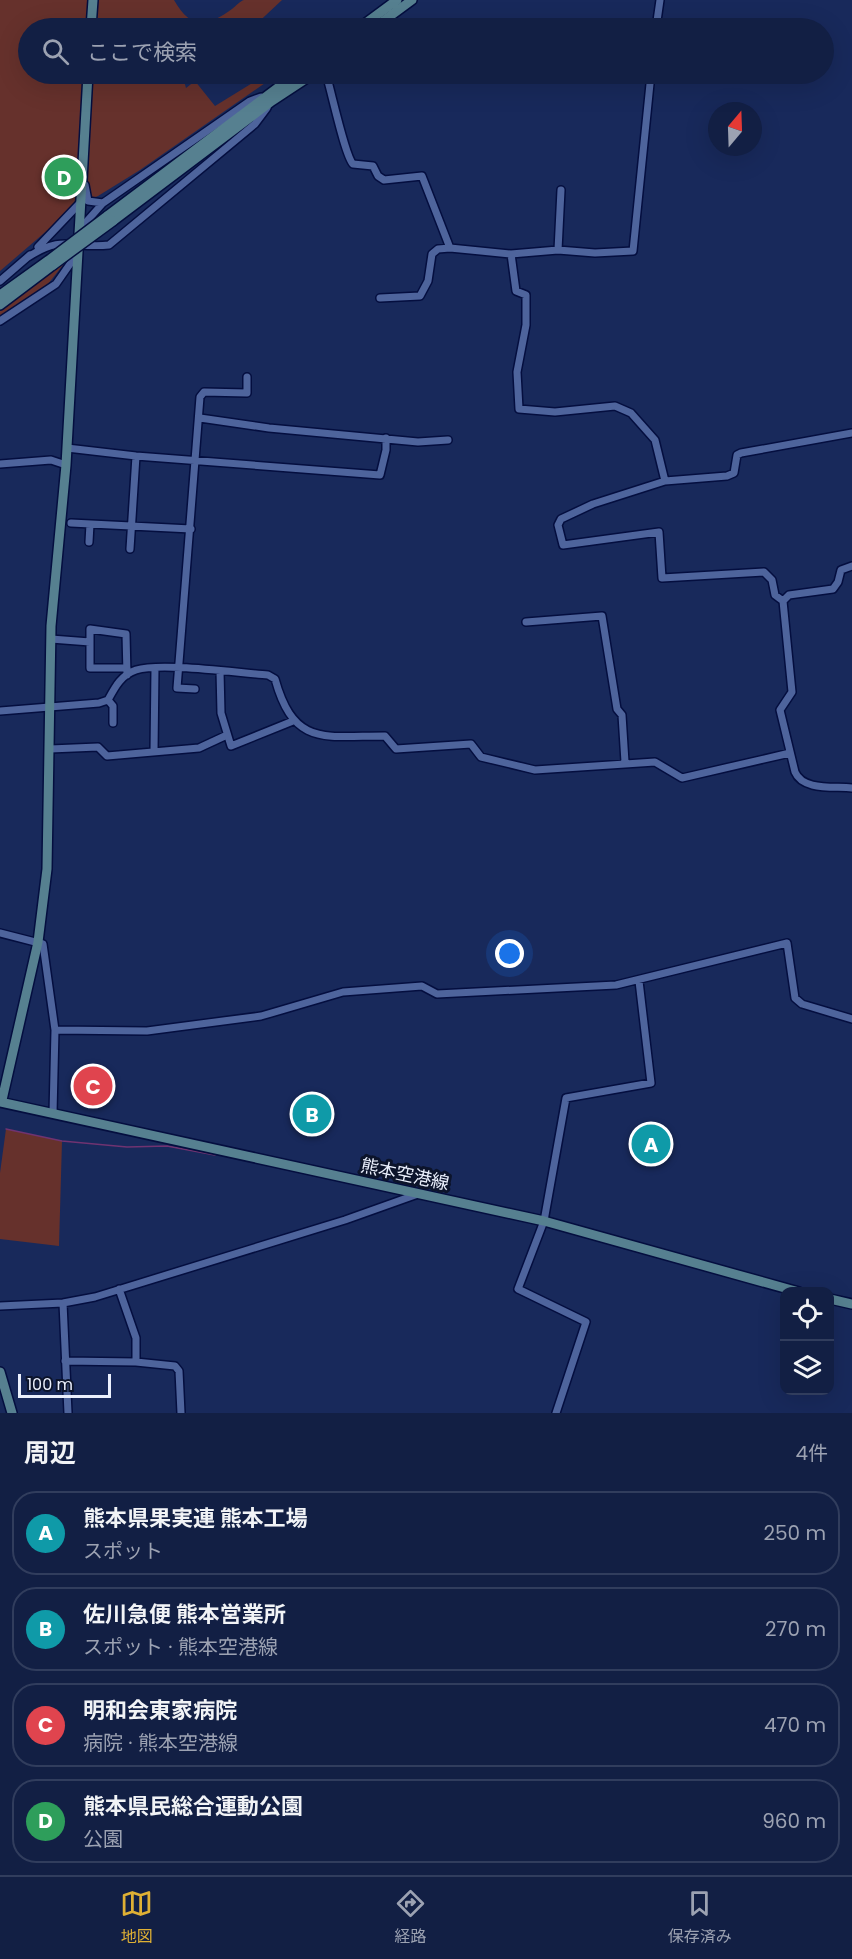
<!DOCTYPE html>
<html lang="ja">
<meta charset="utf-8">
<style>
:root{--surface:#121f44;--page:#1b274b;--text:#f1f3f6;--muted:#9ca2b2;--line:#313d5d;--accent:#dfb034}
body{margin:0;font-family:Poppins,"Noto Sans JP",sans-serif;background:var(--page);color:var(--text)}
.controls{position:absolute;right:18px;bottom:18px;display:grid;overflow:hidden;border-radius:12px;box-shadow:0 6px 24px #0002}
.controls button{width:54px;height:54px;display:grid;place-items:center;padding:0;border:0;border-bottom:2px solid var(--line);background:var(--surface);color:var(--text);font:30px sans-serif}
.compass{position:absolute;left:708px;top:102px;width:54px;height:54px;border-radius:50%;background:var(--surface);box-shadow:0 6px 24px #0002;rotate:19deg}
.scale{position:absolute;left:18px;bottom:15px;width:93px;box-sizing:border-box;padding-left:6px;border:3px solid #ebf0fd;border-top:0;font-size:16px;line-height:21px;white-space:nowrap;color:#ebf0fd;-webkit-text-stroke:4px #0c142b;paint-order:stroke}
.you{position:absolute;left:510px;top:954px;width:21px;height:21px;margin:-15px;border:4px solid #fff;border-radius:50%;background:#1a73e8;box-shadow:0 0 0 9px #1a73e833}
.badge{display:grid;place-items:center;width:39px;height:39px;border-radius:50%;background:var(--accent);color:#fff;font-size:20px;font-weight:700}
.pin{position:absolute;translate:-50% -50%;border:3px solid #fff;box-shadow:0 2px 6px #0006}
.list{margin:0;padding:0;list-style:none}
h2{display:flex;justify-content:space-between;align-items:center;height:78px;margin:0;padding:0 24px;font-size:26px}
h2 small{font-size:20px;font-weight:400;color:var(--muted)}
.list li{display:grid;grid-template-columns:39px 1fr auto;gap:18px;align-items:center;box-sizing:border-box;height:84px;margin:0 12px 12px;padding:0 12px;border:2px solid var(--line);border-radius:24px}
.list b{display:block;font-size:22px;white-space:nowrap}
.list p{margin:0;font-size:20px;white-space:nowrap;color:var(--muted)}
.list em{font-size:20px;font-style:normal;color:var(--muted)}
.icon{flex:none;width:33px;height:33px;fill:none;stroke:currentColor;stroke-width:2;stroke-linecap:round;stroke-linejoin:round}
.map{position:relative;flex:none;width:852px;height:1413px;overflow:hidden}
.search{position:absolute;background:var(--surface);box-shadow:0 6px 24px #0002;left:18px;right:18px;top:18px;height:66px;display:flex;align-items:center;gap:15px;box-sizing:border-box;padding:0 21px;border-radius:33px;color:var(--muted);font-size:22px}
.sheet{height:462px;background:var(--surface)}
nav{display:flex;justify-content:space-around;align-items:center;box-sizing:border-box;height:84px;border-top:2px solid var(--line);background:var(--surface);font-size:16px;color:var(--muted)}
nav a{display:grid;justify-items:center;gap:3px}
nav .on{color:var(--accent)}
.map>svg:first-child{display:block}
.green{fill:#66312c}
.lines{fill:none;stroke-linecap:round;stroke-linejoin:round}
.stream{stroke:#703371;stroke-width:1.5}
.street-casing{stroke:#040e3f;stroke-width:10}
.secondary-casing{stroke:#040e3f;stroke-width:12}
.street{stroke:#4e649c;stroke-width:7}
.secondary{stroke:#568090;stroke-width:9}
.secondary-bridge-casing{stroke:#040e3f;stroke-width:12;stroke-linecap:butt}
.secondary-bridge{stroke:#568090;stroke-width:9}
.labels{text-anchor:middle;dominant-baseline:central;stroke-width:6;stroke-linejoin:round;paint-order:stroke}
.street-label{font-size:18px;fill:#ebf0fd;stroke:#0c142b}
</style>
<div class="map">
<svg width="852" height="1413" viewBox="0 0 852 1413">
<rect width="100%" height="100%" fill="#18295b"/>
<path class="green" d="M0,0H174C191,30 207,27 232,9C236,6 240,1 244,0C255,0 271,0 282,0L252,28H28V74H182L186,88L195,81L215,106L267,74H278L140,170L98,196L78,204L0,271Z
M67,260L48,284L0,316V310Z
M6,1129L62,1141L59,1246L0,1239V1173Z"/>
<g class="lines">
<path class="stream" d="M6,1129L62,1141L127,1147L167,1146L215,1155"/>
<g class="street-casing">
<path id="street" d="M656,28L660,0
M326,74C331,90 345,156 353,164L373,166L378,176L384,180L422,176L450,248L511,254L558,250L595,253L633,251L651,74
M85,185L88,201L103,203L250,101L261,97
M79,230L103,203
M38,247L79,204
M558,250L561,190
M511,254L516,291L526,295V325L517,372L519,409L555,412L615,406L631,413L655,440L665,481
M28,257C64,234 71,249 109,245L255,124L267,108
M0,281L30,255
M380,298L420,296L428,281L432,254L438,249L450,248
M0,321L56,284L77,254
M200,418L269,428L418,442L448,440
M852,433L741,453L737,455L734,473L727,476L665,481L593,504L561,519L558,525L563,545L659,532L662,578L764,572L772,580L775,595L783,601L792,692L780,710L795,772C803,791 834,786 852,788
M67,448L136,456L380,475L386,450V438
M0,464L51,460L66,465
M71,523L191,529
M89,542L90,524
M130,549L136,456
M783,601L789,595L833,589L838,582L841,570L852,566
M526,622L602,616L617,709L622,715L625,762
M51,639L90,642
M127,668H90V629L126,634L127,675
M220,671L221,713L231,746L293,721
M195,689L177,688L200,397L204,392L247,393V377
M108,700L113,706V723
M0,711L99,703L108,700C115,687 121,675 136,670C162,662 237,673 268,675L275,679C294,747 324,736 385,736L396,749L471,744L481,757L535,770L655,762L682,778L790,753
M50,749L98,747L107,756L199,748L227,735
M154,752L155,668
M0,933L43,944L55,1030L53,1113
M55,1030L147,1031L261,1016L343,992L422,986L437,994L616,985L787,943L795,998L802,1004L852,1019
M119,1289L136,1338V1362
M63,1303L68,1413
M0,1306L63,1303L95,1297L345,1220L418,1194
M65,1361L136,1362L175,1366L179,1371L181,1413
M556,1413L586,1322L518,1289L544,1221L566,1098L651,1083L639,981"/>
</g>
<g class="secondary-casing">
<path id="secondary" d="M91,28L93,0
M359,28L397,0
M374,28L412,0
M107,216L296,74
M113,221L272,101L313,74
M0,295L49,260
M0,305L53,265
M2,1100L38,942L47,869L51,626L66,465L88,74
M0,1102L544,1221L799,1292
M830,1299L852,1304
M0,1372L12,1413"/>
</g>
<use href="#street" class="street"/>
<use href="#secondary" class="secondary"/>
<g class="secondary-bridge-casing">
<path id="secondary-bridge" d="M49,260L107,216
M53,265L113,221"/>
</g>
<use href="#secondary-bridge" class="secondary-bridge"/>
</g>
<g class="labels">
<g class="street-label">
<text transform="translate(405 1174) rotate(12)">熊本空港線</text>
</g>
</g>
</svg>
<div class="controls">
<button><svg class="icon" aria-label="locate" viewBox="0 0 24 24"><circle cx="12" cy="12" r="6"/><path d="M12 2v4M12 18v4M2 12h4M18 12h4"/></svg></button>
<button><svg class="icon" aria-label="layers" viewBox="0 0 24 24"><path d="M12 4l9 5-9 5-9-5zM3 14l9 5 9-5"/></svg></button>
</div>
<svg class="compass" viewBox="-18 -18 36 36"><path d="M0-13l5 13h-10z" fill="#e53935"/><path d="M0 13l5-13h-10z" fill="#9ca2b2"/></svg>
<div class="scale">100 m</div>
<div class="you"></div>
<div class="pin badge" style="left:651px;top:1144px;background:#0f9aa8">A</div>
<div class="pin badge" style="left:312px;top:1114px;background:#0f9aa8">B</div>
<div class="pin badge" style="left:93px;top:1086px;background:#e0444e">C</div>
<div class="pin badge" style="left:64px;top:177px;background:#2e9e5b">D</div>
<div class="search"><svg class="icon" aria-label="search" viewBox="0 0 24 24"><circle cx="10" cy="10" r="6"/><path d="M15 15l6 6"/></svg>ここで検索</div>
</div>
<section class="sheet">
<h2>周辺<small>4件</small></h2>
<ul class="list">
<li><span class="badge" style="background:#0f9aa8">A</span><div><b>熊本県果実連 熊本工場</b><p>スポット</p></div><em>250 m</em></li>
<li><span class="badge" style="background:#0f9aa8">B</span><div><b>佐川急便 熊本営業所</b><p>スポット · 熊本空港線</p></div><em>270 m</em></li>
<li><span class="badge" style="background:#e0444e">C</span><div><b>明和会東家病院</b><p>病院 · 熊本空港線</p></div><em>470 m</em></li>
<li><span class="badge" style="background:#2e9e5b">D</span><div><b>熊本県民総合運動公園</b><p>公園</p></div><em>960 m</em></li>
</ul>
</section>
<nav>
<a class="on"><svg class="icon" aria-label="map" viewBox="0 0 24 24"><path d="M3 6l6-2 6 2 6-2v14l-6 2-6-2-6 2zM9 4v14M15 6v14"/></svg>地図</a>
<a><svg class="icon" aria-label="directions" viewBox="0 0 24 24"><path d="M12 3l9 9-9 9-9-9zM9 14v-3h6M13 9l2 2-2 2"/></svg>経路</a>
<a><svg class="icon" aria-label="saved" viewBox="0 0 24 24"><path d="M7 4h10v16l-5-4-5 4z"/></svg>保存済み</a>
</nav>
